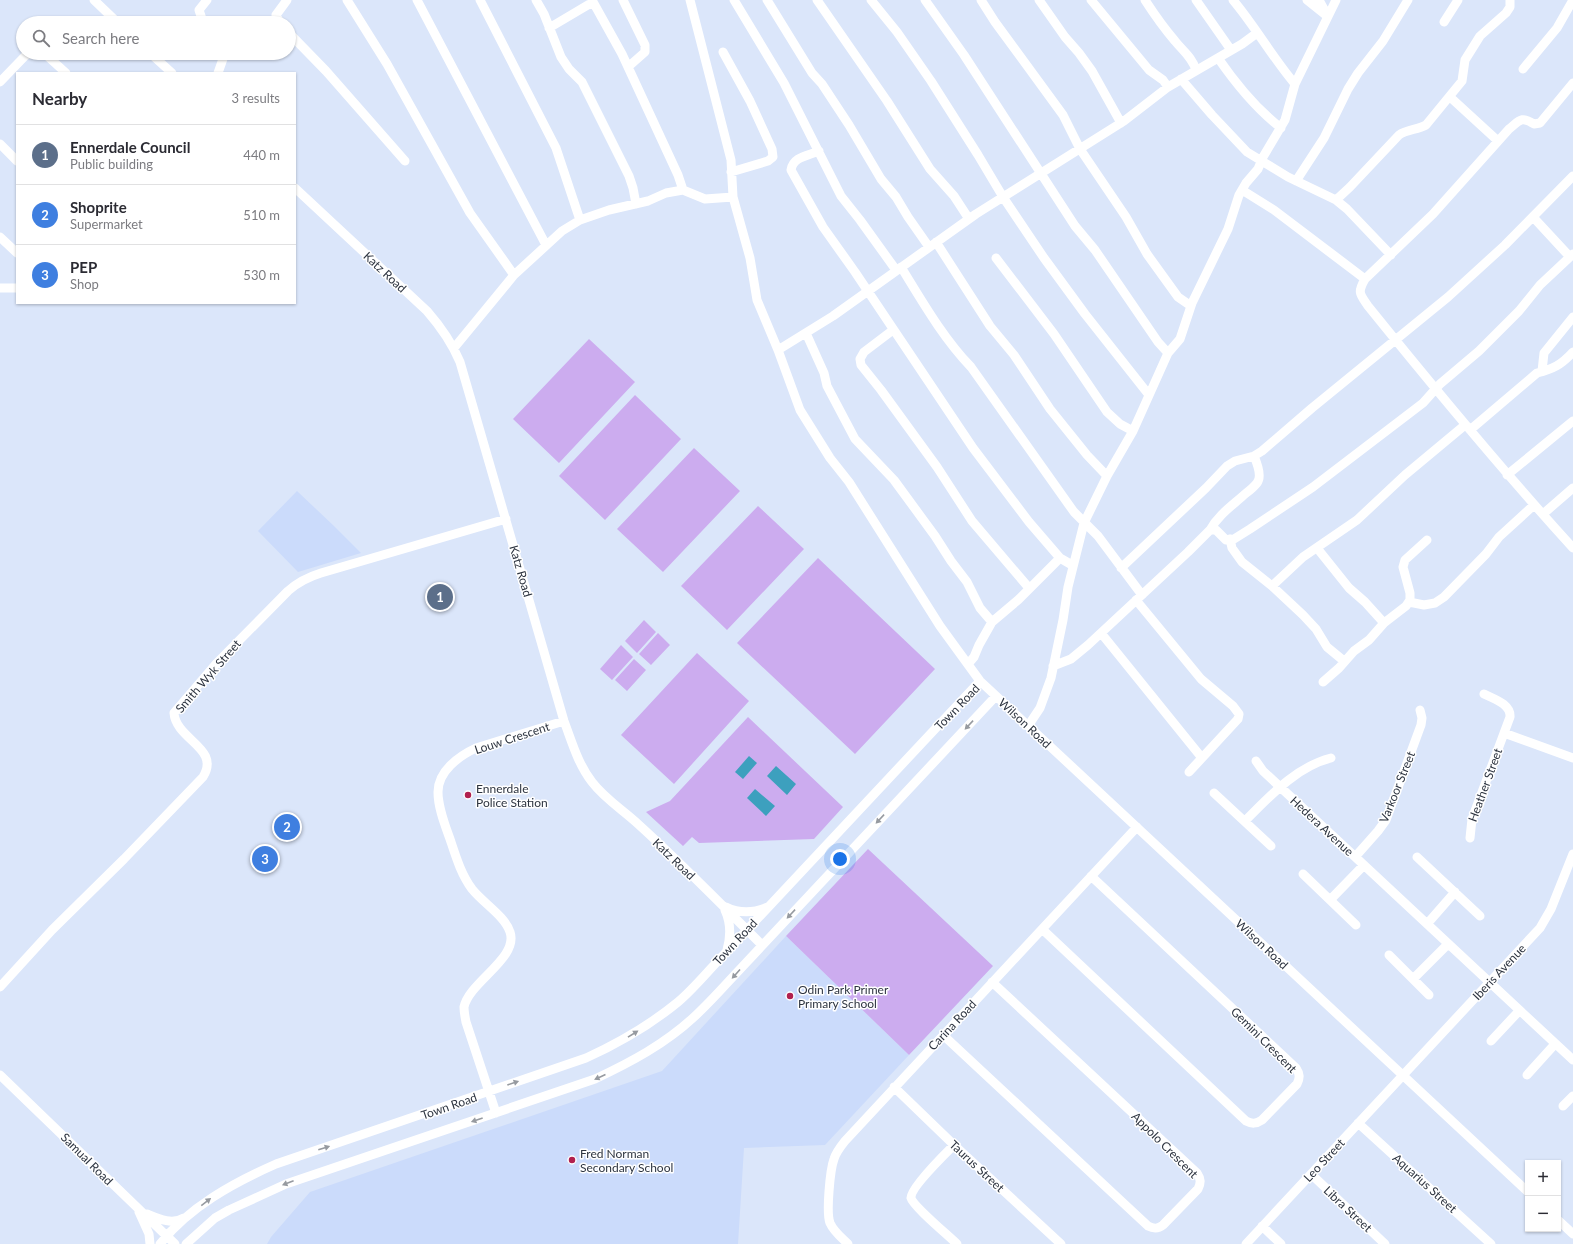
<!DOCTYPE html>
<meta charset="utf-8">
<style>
:root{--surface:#fff;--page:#f7f7f7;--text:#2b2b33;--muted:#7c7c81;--line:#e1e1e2;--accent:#b1204e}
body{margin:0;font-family:Lato,sans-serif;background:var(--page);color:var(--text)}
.controls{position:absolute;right:12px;bottom:12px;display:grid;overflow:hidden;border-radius:0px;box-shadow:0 1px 3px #0004}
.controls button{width:36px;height:36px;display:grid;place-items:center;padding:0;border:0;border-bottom:1px solid var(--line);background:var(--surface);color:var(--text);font:20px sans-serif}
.you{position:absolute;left:840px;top:859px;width:14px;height:14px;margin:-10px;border:3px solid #fff;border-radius:50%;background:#1a73e8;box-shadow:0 0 0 6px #1a73e833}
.badge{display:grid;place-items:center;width:26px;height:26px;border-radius:50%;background:var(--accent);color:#fff;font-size:13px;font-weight:700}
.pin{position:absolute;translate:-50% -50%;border:2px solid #fff;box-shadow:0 1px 4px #0006}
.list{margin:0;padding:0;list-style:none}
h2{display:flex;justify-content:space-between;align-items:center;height:52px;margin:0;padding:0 16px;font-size:17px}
h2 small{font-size:13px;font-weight:400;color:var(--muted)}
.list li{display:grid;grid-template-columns:26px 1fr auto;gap:12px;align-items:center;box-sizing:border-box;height:60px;padding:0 16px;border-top:1px solid var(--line)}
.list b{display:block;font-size:15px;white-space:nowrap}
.list p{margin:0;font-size:13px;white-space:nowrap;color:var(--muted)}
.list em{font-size:13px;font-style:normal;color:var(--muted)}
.icon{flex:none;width:22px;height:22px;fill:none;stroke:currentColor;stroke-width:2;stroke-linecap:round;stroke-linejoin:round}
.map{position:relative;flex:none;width:1573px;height:1244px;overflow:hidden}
.search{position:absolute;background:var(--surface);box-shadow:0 1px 3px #0004;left:16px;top:16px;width:280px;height:44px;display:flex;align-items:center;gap:10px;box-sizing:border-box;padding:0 14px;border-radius:22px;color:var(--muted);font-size:15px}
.panel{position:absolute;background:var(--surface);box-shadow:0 1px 3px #0004;left:16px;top:72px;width:280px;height:232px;border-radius:0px}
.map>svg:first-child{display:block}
.built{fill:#cbdbfb}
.green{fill:#ccacef}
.water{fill:#3da0be}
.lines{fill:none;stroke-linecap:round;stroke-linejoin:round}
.minor{stroke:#fff;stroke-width:9}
.oneway{fill:#969aa0}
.poi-dot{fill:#b1204e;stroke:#fff;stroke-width:1.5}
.labels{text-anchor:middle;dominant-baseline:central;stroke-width:3;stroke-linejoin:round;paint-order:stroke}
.street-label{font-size:12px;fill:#2d3440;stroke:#fff}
.poi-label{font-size:12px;fill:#2d3440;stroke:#fff;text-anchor:start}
</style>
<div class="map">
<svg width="1573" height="1244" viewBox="0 0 1573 1244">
<rect width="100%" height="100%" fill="#dbe6fa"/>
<path class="built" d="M297,491L334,526L361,553L298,572L258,531Z
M786,936L909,1055L825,1145L744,1148L738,1244H267L271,1237L310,1192L662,1071Z"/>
<path class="green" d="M589,339L635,382L559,463L513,419Z
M635,395L681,439L605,520L559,476Z
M694,448L740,491L663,572L617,529Z
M758,506L804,549L727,630L681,586Z
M818,558L935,669L855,754L737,643Z
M644,620L656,632L637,653L625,641Z
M658,633L670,645L651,665L639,654Z
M621,645L633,657L612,680L600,669Z
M697,653L749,701L674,784L621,735Z
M634,659L646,670L627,691L615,680Z
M748,717L843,807L814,839L699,843L692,837L683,846L646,812L670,801Z
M868,849L993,966L909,1055L786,936Z"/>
<path class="water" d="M749,756L757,763L743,779L735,772Z
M776,766L796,784L787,795L767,776Z
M755,789L775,806L766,816L747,798Z"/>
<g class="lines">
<path class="minor" d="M94,0L118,23
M347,0L387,64L470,213L514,275
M417,0L546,245
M480,0L556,148L580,220
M536,0L544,14L561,57L569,69L582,82L629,176L633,188L636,204
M592,0L622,54L678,175L683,190
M623,0L645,45V52L628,67
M690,0L731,160L733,197L750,258L757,300L778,350L800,410L830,458L849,482L940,626L980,681L1528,1192
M734,0L784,83L841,196L860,220L896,270
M767,0L812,73L822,84L849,125L881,179L896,197L908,217L929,247
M817,0L887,101L930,169L954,196L969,219
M871,0L897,32L931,81L978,155L1003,197L1044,258L1085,314L1149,395
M925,0L964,55L1075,226L1095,250L1158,342L1168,353
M981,0L995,22L1063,115L1080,149L1126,217L1147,254L1178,297L1191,306
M1039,0L1065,37L1079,53L1092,71L1121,123
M1091,0L1149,70L1163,80L1168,87
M1145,0C1154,14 1164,28 1175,41C1183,51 1192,57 1196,70
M1196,0L1231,50
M1233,0C1255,26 1272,57 1295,84
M1307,0L1327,16
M1319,0L1326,13
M1444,22L1458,0
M207,23L202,19L199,10L207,0
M280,23L276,15L287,0
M549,28L593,2
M289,33L326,71L405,161
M723,52L750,101L772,149L773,157L768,161L731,172
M44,53L66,73
M150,53L172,73
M1218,58C1236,84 1255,108 1281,128
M1523,69L1557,28L1573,0
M218,73L225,53
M1181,79L1212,115L1247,152L1288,177L1336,200L1347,209L1391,255
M0,82L25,56L29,53
M1573,83L1540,123L1534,124C1521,116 1520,120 1509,129L1433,214L1365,279C1357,293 1360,294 1368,306C1435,389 1502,470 1573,548
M1450,97L1498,141
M0,144L17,161
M819,151C807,156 793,157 791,170L823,227L855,272L973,448L1029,522L1060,558L1072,565
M1296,181L1324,138L1348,89L1358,73L1383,41L1408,0
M295,188L427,311C441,327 452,343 460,362L564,721C572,742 578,764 592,782C605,799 623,810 638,824C681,863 721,904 762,945
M1242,190L1274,210L1365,279
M1336,200L1350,187L1399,135C1407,129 1417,130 1426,125L1462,81L1465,60L1480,36L1506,13L1510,7V0
M1533,217L1570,257
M0,237L17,253
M936,242L990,326L1014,355L1050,409L1087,455L1107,476
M996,258L1054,334L1107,412L1120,424L1133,431
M901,267C922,301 943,338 971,367L1074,512L1098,536L1142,595
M0,288H17
M893,330L864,352L860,359L861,365L881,390L937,467L972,521L1029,588
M806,333L824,373L827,386L855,439L894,480L935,536L951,561L967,582L980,608L992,622
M454,348L514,275L562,231L580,220L609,210L648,201L666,193L683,190L705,199L733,197
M778,350L833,316L976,214L1124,121L1168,87L1242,44L1257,33
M1542,371L1544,353L1573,317
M1470,430L1537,373C1553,369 1561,365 1573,352
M1507,475L1573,421
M1543,514L1573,488
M1210,530C1218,515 1233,505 1245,494C1249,491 1254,487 1257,483C1262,477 1257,463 1254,456
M1230,539L1232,548L1242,562L1272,586L1303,615L1316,629L1327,647L1344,661
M1317,548L1349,588L1365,602L1384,623
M1121,568L1206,488L1227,466L1235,461L1254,456L1262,451L1312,408L1448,297L1505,245L1573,176
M1272,586L1303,557L1357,520L1405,475L1465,425
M1136,600L1201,679L1233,706L1239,714L1238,719L1189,772
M1409,602L1424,605L1435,603L1444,597L1486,554L1499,537L1534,505
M1101,633L1202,758
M968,664L974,657L979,645L992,622L1018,600L1060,558
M1053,666L1071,659L1088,645L1188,552L1210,530H1216L1226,540L1234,539L1250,529L1313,487L1423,403L1440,384L1479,351L1519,311L1540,285L1573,254
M1323,682L1339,668L1354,651L1369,640L1384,623L1406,606L1410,600V593L1403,567L1405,560L1427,540
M1028,726L1040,708L1051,678L1063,620L1068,587L1084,523L1107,476L1133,431L1168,353L1180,339L1192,303L1228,229L1239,195L1246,183L1258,169L1263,157L1285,120L1295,84L1336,0
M1504,733L1573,758
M1256,761L1263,771L1573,1060
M1214,793L1271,846
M1245,821C1270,796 1296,767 1331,758
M1470,838L1472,819L1510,717C1511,704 1494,699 1484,694
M1355,857L1378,831L1386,820L1421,725L1422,718L1420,710
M1417,857L1480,916
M1303,874L1356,925
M1330,900L1364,865
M726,907C740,914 754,913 768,907
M725,910C731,923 731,936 727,950
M1427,924L1455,892
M1042,929L1246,1121C1252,1124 1256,1124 1262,1120L1297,1084C1300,1078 1300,1074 1296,1068L1091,876
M1389,955L1429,995
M1413,979L1448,944
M0,987L52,930L124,859L203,777C221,748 176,740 174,713L216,664L288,591C298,582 308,577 321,573L506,519
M943,1035L1148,1226C1154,1229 1158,1229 1163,1225L1198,1189C1201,1183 1201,1179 1197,1173L992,982
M1491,1041L1519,1011
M0,1075L175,1244
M1527,1075L1555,1044
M894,1087L954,1145L1061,1244
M1563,1106L1573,1096
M496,1113L466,1022C465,1017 464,1012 464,1007C469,982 519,958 510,932C505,916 483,903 472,889C461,874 456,857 450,839C445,825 438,808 438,792C438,771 459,756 476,748L564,721
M1358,1123L1491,1244
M954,1145C946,1153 910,1188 911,1198C913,1206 949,1236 957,1244
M1311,1174L1385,1244
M139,1212L149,1234L150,1244
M147,1214C159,1219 172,1225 184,1218
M1558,1220L1573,1234
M1262,1226L1281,1244
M160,1244C189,1207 233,1183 276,1164L586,1058C619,1043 650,1025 678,1002C691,991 703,977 715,964L980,681
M186,1244L215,1218L229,1210L286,1184L595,1079C631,1062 665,1044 694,1017C707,1005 718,993 729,981L996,696
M848,1244C842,1238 834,1232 830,1223C826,1213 830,1170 834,1159C836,1152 841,1146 845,1141L1137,827
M1246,1244L1540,928L1551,909L1573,854"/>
</g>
<defs><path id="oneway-solid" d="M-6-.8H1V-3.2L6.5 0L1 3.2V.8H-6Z"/></defs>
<g class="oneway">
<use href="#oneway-solid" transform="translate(969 725) rotate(133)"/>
<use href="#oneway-solid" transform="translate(880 819) rotate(133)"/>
<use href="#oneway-solid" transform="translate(791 914) rotate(133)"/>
<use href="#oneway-solid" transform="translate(736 974) rotate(132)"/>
<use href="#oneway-solid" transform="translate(633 1034) rotate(-32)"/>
<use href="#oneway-solid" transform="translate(600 1077) rotate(156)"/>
<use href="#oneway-solid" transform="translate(513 1083) rotate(-19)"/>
<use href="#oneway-solid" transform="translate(477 1120) rotate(161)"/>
<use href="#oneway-solid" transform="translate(324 1148) rotate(-18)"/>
<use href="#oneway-solid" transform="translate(288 1183) rotate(159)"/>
<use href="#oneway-solid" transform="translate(206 1202) rotate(-38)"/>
</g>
<g class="poi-dot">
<circle cx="468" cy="795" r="4"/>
<circle cx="790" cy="996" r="4"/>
<circle cx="572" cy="1160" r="4"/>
</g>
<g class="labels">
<g class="street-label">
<text transform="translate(385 272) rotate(43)">Katz Road</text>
<text transform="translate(521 571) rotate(74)">Katz Road</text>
<text transform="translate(208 676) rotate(-49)">Smith Wyk Street</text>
<text transform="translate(957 707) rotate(-46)">Town Road</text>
<text transform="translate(1025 723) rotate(43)">Wilson Road</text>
<text transform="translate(512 738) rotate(-18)">Louw Crescent</text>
<text transform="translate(1485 785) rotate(-70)">Heather Street</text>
<text transform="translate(1397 787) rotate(-68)">Varkoor Street</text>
<text transform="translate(1322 826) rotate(43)">Hedera Avenue</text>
<text transform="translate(674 859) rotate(44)">Katz Road</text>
<text transform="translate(735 942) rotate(-47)">Town Road</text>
<text transform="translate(1262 944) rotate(43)">Wilson Road</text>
<text transform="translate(1499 972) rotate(-47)">Iberis Avenue</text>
<text transform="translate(952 1025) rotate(-47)">Carina Road</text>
<text transform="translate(1264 1040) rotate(45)">Gemini Crescent</text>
<text transform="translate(449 1106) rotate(-19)">Town Road</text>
<text transform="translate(1165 1145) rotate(45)">Appolo Crescent</text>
<text transform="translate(87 1159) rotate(45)">Samual Road</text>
<text transform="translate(1324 1160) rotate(-47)">Leo Street</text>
<text transform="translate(977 1166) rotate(43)">Taurus Street</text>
<text transform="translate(1425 1183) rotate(42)">Aquarius Street</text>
<text transform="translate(1348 1209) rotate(43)">Libra Street</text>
</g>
<g class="poi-label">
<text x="476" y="788">Ennerdale<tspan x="476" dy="14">Police Station</tspan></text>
<text x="798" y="989">Odin Park Primer<tspan x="798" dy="14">Primary School</tspan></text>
<text x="580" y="1153">Fred Norman<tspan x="580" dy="14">Secondary School</tspan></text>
</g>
</g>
</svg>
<div class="controls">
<button>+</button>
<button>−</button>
</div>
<div class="you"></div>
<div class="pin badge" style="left:440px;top:597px;background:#5c6f8a">1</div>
<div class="pin badge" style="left:287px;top:827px;background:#3f7fe0">2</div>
<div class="pin badge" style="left:265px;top:859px;background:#3f7fe0">3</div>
<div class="search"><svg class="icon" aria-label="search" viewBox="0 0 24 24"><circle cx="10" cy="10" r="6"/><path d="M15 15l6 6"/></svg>Search here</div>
<section class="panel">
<h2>Nearby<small>3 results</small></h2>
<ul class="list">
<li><span class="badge" style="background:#5c6f8a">1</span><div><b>Ennerdale Council</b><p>Public building</p></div><em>440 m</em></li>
<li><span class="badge" style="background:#3f7fe0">2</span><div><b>Shoprite</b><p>Supermarket</p></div><em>510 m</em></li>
<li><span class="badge" style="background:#3f7fe0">3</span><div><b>PEP</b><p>Shop</p></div><em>530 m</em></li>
</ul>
</section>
</div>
